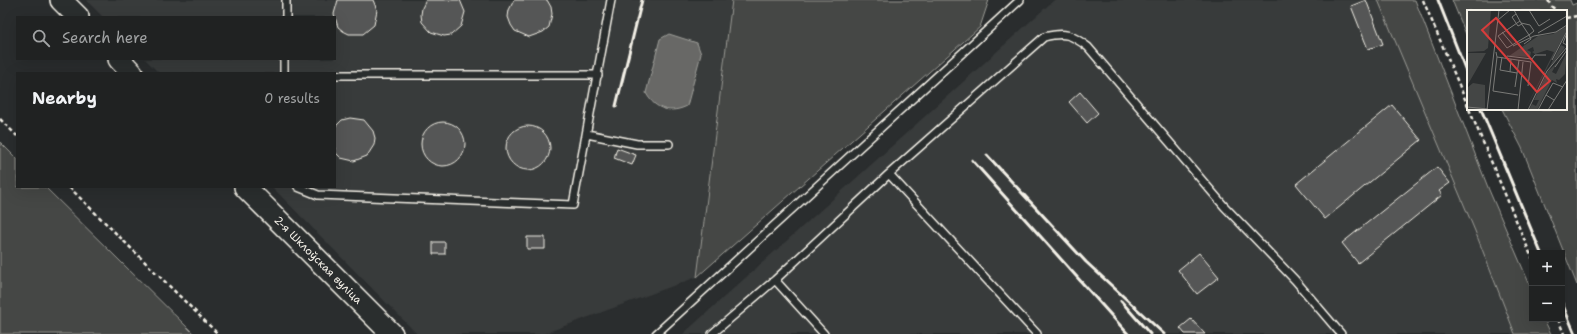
<!DOCTYPE html>
<meta charset="utf-8">
<style>
:root{--surface:#202222;--page:#2d2f2f;--text:#f1f3f6;--muted:#a2a4a5;--line:#3d3f40}
body{margin:0;font-family:"Shantell Sans",sans-serif;background:var(--page);color:var(--text)}
.controls{position:absolute;right:12px;bottom:12px;display:grid;overflow:hidden;border-radius:0px;box-shadow:0 4px 16px #0002}
.controls button{width:36px;height:36px;display:grid;place-items:center;padding:0;border:0;border-bottom:1px solid var(--line);background:var(--surface);color:var(--text);font:20px sans-serif}
.list{margin:0;padding:0;list-style:none}
h2{display:flex;justify-content:space-between;align-items:center;height:52px;margin:0;padding:0 16px;font-size:17px}
h2 small{font-size:13px;font-weight:400;color:var(--muted)}
.icon{flex:none;width:22px;height:22px;fill:none;stroke:currentColor;stroke-width:2;stroke-linecap:round;stroke-linejoin:round}
.map{position:relative;flex:none;width:1577px;height:334px;overflow:hidden}
.search{position:absolute;background:var(--surface);box-shadow:0 4px 16px #0002;left:16px;top:16px;width:320px;height:44px;display:flex;align-items:center;gap:10px;box-sizing:border-box;padding:0 14px;border-radius:0px;color:var(--muted);font-size:15px}
.panel{position:absolute;background:var(--surface);box-shadow:0 4px 16px #0002;left:16px;top:72px;width:320px;height:116px;border-radius:0px}
.map>svg:first-child{display:block}
.built{fill:#373a3a}
.green{fill:#444645;stroke:#9c9c96}
.water{fill:#676866;stroke:#9f9f9a}
.building{fill:#555756;stroke:#f4f1e8}
.lines{fill:none;stroke-linecap:round;stroke-linejoin:round}
.lane-casing{stroke:#f4f1e8;stroke-width:10}
.secondary-casing{stroke:#f4f1e8;stroke-width:24}
.path{stroke:#f4f1e8;stroke-width:2.5;stroke-dasharray:4 3;stroke-linecap:butt}
.lane{stroke:#2a2d2e;stroke-width:7}
.secondary{stroke:#2a2d2e;stroke-width:21}
.rail{stroke:#f4f1e8;stroke-width:3}
.labels{text-anchor:middle;dominant-baseline:central;stroke-width:3.5;stroke-linejoin:round;paint-order:stroke}
.street-label{font-size:11px;fill:#f4f1e8;stroke:#2a2d2e}
.inset-road{fill:none;stroke:#7b7b78;stroke-width:1}
.view{fill:#d93c3b;fill-opacity:0.15;stroke:#d93c3b;stroke-width:2}
.inset-edge{fill:none;stroke:#f4f1e8;stroke-width:2}
</style>
<div class="map">
<svg width="1577" height="334" viewBox="0 0 1577 334">
<rect width="100%" height="100%" fill="#2a2d2e"/>
<filter id="ink" filterUnits="userSpaceOnUse"><feTurbulence type="fractalNoise" baseFrequency=".025" numOctaves="2"/><feDisplacementMap in="SourceGraphic" scale="8" xChannelSelector="R" yChannelSelector="G"/><feConvolveMatrix kernelMatrix="1 2 1 2 8 2 1 2 1" color-interpolation-filters="sRGB"/></filter>
<g filter="url(#ink)">
<path class="built" d="M86,0H732L697,277L543,334H417L272,187H335V73H159L145,59H335V17H103Z
M1054,0H1378L1458,187L1515,334H683Z"/>
<path class="green" d="M732,0H989L980,27L697,277Z
M1378,0H1415L1489,190L1532,290V319H1544L1551,334H1515L1475,231Z
M1452,0H1570L1572,5L1577,3V285L1522,148L1502,109H1566V11H1468V39Z
M0,142L17,159V187H45L194,334H0Z"/>
<path class="water" d="M669,34L697,43L701,54L687,106C671,114 655,110 646,93L660,39Z"/>
<path class="building" d="M338,0H373L377,10L374,25L363,34H349L343,31L338,27L334,14Z
M426,0H460L465,12L461,26L451,35L444,36L431,32L422,22L421,15L422,8Z
M514,0H547L551,7L552,14L549,27L543,32L529,37L515,31L511,25L508,17L509,10Z
M1366,0L1383,44L1368,49L1351,6Z
M1080,92L1098,113L1087,123L1069,102Z
M1392,105L1421,140L1325,219L1296,184Z
M350,118L364,120L373,131L375,138L374,145L367,156L354,161L341,158L335,152V127L342,120Z
M421 144a22 22 0 1 1 44 0a22 22 0 1 1-44 0Z
M506 148a22 22 0 1 1 44 0a22 22 0 1 1-44 0Z
M617,148L636,155L632,165L614,158Z
M1437,167L1450,183L1439,191L1442,195L1358,263L1342,243Z
M527,237H545V249H527Z
M433,242H445V254H433Z
M1199,253L1219,277L1197,294L1178,270Z
M1191,319L1205,334H1185L1180,328Z"/>
<g class="lines">
<g class="lane-casing">
<path id="lane" d="M286,17V0
M284,73V59
M335,75H598
M587,134L637,144H669
M889,174L1037,334
M298,187L318,195L573,205L611,0
M775,280L824,334
M656,334L1020,0
M712,334L775,280L889,174L1044,37C1065,32 1071,34 1088,47L1224,206L1295,280L1341,334"/>
</g>
<g class="secondary-casing">
<path id="secondary" d="M61,0L78,17
M119,59L132,73
M245,187L392,334"/>
</g>
<path class="path" d="M1423,0L1468,106
M1548,0L1551,6L1557,11
M1566,18L1577,16
M1469,109L1532,258
M0,119L17,136
M69,187L218,334
M1558,319L1564,334"/>
<use href="#lane" class="lane"/>
<use href="#secondary" class="secondary"/>
<path class="rail" d="M1438,0L1468,76
M616,106L642,0
M1481,109L1541,253
M987,155L1086,262L1164,334
M972,160L1128,334
M1121,301L1150,334
M1562,303L1575,334"/>
</g>
</g>
<g class="labels">
<g class="street-label">
<text transform="translate(318 260) rotate(45)">2-я Шклоўская вуліца</text>
</g>
</g>
<g transform="translate(1467 10)">
<rect width="100" height="100" fill="#2a2d2e"/>
<path d="M0,0H24L21,38L17,41L0,42ZM100,16V20L58,100L87,42L80,40L68,44L65,42L67,41L66,37L60,40L64,42L63,47L42,46L71,26L86,24ZM94,35L98,37L97,39L82,58ZM100,42L98,64L92,70L89,69L90,73L85,70L70,100H62L65,94L69,96L72,90H67L81,61L90,53L85,62L89,64ZM0,43H19L0,76ZM6,73L18,75V100H0V78Z" fill="#444645"/>
<path class="inset-road" d="M47,0L54,13L63,15L67,21L62,25L64,29L57,34M62,0L72,16L83,9M49,4L45,7L51,16L55,14M31,10L43,0M53,11L31,26L40,38L62,25L54,13M35,22L46,35M71,23L100,6M100,23L96,33L100,35M46,36L67,26L89,22L100,15M29,42L30,47L64,52L61,76M40,46L65,49L68,45H79M30,47L26,81L51,85M85,50L100,21M88,57L100,40M33,60L50,63M33,60L35,47M43,62L44,49M48,77L52,50M79,85L86,73L96,77M0,97L21,99M20,100L32,0M51,100L56,52M61,100L80,61L100,37M71,100L79,85L87,90M81,100L100,70"/>
<path class="view" d="M29,8L83,71L70,82L15,20Z"/>
<rect width="100" height="100" class="inset-edge"/>
</g>
</svg>
<div class="controls">
<button>+</button>
<button>−</button>
</div>
<div class="search"><svg class="icon" aria-label="search" viewBox="0 0 24 24"><circle cx="10" cy="10" r="6"/><path d="M15 15l6 6"/></svg>Search here</div>
<section class="panel">
<h2>Nearby<small>0 results</small></h2>
<ul class="list">
</ul>
</section>
</div>
